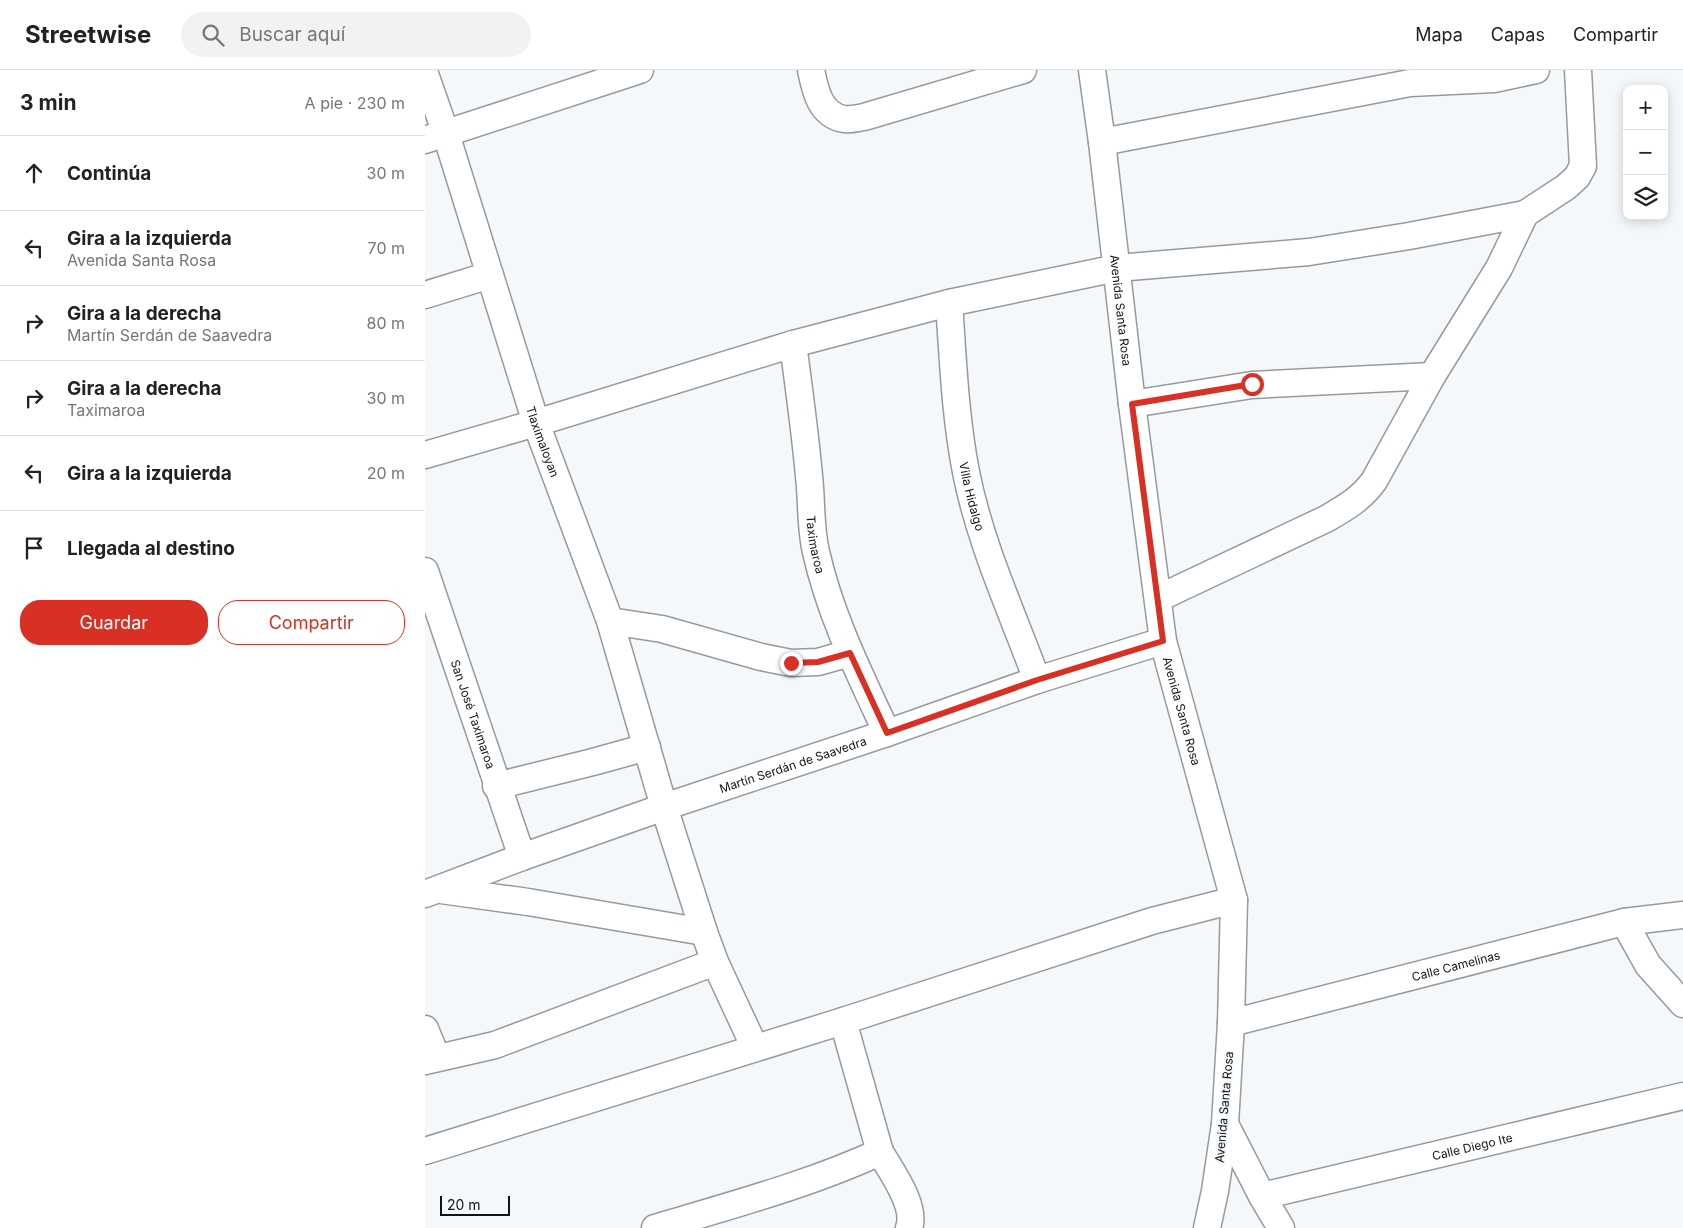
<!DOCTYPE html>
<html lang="es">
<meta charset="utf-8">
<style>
:root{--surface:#fff;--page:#f2f2f2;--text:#222;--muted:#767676;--line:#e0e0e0;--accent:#d93025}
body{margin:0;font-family:Inter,sans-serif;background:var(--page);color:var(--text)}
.controls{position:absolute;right:15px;top:15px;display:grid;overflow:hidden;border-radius:10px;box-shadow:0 2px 12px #0003}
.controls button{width:45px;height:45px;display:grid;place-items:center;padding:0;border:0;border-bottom:1px solid var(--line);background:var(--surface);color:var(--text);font:25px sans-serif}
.scale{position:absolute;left:15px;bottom:12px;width:70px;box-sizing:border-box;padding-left:5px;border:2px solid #121314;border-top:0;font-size:14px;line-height:18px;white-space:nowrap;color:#121314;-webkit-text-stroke:4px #f5f8fb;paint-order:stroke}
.stop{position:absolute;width:15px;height:15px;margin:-11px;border:4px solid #d93025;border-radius:50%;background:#fff}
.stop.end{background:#d93025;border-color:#fff;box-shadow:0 1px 5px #0008}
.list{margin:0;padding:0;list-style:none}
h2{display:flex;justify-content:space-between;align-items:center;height:65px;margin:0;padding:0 20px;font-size:21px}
h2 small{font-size:16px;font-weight:400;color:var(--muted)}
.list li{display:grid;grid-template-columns:32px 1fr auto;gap:15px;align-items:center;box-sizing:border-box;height:75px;padding:0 20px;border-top:1px solid var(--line)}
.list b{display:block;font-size:19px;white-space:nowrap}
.list p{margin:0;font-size:16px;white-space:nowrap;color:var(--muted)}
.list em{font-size:16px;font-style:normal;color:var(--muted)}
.actions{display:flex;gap:10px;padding:15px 20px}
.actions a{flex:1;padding:11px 0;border:1px solid var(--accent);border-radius:20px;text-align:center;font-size:18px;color:var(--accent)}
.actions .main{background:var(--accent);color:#fff}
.icon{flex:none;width:28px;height:28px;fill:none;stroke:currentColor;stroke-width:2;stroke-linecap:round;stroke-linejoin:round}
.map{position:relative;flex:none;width:1258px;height:1158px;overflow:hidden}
header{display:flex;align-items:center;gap:30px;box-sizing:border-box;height:70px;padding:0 25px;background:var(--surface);border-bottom:1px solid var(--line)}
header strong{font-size:24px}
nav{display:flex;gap:28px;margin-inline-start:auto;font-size:18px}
.search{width:350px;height:45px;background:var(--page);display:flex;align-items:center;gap:12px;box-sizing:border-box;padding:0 18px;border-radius:28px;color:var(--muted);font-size:19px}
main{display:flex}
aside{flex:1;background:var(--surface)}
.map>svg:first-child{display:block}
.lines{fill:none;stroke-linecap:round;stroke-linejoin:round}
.minor-casing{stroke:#979a9d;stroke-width:29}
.minor{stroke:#fff;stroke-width:26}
.route{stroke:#d93025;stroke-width:6}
.labels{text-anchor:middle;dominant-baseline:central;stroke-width:4.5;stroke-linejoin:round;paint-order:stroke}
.street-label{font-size:12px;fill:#121314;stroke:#f5f8fb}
</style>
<header>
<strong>Streetwise</strong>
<div class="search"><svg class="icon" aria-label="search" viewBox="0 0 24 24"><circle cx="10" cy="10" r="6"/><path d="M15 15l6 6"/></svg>Buscar aquí</div>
<nav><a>Mapa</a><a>Capas</a><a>Compartir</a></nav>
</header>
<main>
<aside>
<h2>3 min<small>A pie · 230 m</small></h2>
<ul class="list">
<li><svg class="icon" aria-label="ahead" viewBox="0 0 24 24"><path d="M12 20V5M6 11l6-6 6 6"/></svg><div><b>Continúa</b></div><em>30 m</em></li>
<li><svg class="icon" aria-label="left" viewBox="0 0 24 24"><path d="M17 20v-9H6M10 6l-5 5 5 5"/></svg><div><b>Gira a la izquierda</b><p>Avenida Santa Rosa</p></div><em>70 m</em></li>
<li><svg class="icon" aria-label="right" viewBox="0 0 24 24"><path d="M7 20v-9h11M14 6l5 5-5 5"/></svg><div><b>Gira a la derecha</b><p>Martín Serdán de Saavedra</p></div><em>80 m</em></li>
<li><svg class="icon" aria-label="right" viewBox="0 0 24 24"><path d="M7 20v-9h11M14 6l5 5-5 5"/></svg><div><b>Gira a la derecha</b><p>Taximaroa</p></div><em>30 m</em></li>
<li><svg class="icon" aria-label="left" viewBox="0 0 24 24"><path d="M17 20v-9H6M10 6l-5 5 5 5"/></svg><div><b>Gira a la izquierda</b></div><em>20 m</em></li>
<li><svg class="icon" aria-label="arrive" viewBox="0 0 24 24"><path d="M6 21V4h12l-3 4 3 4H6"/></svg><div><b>Llegada al destino</b></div></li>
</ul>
<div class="actions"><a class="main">Guardar</a><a>Compartir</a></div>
</aside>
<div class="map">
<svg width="1258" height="1158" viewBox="0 0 1258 1158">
<rect width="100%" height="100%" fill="#f5f8fb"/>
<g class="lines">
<g class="minor-casing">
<g id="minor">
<path d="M386,0C390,20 395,45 419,49C425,50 432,48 439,47L598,0"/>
<path id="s1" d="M667,0L677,72L707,334L738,571L809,830L806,953L800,1054L790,1121L782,1158"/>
<path id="s2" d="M0,4L21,64L111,353L185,551L239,737L279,862L290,892L330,978"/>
<path d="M0,70L215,0"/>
<path d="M677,72L985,13L1069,9L1111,0"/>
<path d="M0,225L65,205"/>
<path id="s3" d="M524,233C528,289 530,346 541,402C555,474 587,542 612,610"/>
<path id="s4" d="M368,274C374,318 380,362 384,406C387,432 385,457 391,482C405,545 435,605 462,663"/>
<path d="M707,334L827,315L1007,306"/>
<path d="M0,385L111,353L368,274L524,233L692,198L884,182L984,166L1100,144"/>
<path id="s5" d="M0,501L97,787"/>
<path d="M734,528L901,449C920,438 936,429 949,411L1007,306L1074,198L1100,144L1141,117L1152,107L1158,96L1153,0"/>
<path d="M185,551L237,559L336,587L366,593L393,592L425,583"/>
<path d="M71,716L168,692L222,677"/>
<path d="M16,820L103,832L279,862"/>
<path id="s6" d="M0,824L97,787L239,737L462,663L612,610L738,571"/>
<path d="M1199,852L1223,895L1258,934"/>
<path id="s7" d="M806,953L1199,852L1258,845"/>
<path d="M0,959L12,988"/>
<path d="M0,991L70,975L290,892"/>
<path d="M800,1054L837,1126L856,1158"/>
<path d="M0,1081L418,951L727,851L809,830"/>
<path d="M455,1082C466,1101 492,1136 484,1158"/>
<path id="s8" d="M837,1126L1258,1026"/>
<path d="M230,1158C306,1135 383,1115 455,1082L418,951"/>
</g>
</g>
<use href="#minor" class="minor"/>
</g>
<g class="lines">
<path class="route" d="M366,593L393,592L425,583L462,663L612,610L738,571L707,334L827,314"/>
</g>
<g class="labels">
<g class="street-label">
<text stroke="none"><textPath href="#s1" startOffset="242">Avenida Santa Rosa</textPath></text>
<text stroke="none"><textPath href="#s2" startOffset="386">Tlaximaloyan</textPath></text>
<text stroke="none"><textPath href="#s3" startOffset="195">Villa Hidalgo</textPath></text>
<text stroke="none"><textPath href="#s4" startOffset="202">Taximaroa</textPath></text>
<text stroke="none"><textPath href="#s1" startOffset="648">Avenida Santa Rosa</textPath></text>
<text stroke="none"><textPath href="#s5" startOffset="151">San José Taximaroa</textPath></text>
<text stroke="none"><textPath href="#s6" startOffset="390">Martín Serdán de Saavedra</textPath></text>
<text stroke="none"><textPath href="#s7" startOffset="232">Calle Camelinas</textPath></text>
<text transform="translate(799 1037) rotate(-85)">Avenida Santa Rosa</text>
<text stroke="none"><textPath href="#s8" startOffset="216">Calle Diego Ite</textPath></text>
</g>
</g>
</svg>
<div class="controls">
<button>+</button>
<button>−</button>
<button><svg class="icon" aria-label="layers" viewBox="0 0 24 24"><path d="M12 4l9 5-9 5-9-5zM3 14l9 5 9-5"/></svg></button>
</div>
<div class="scale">20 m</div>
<div class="stop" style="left:827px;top:314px"></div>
<div class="stop end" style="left:366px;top:593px"></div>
</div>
</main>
